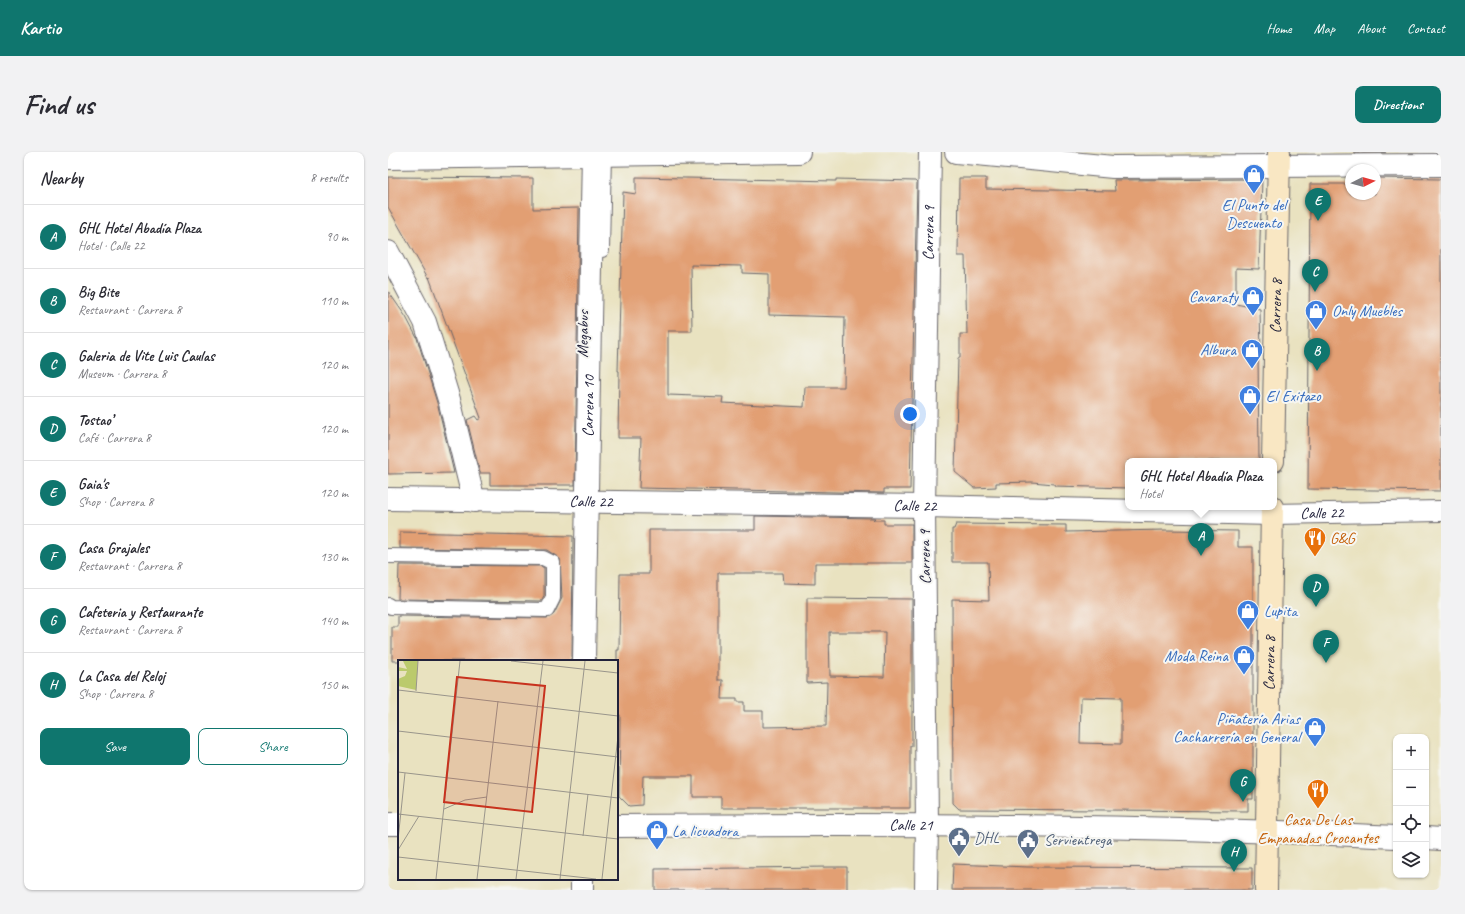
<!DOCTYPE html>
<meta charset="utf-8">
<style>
:root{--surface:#fff;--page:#f2f2f3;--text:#2b2b33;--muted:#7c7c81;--line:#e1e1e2;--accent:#0f766e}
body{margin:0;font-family:Caveat,sans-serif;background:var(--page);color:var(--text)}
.controls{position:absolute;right:12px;bottom:12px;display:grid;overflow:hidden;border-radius:8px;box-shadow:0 1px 3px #0004}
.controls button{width:36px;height:36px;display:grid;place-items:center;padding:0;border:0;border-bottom:1px solid var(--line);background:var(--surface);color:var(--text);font:20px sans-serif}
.compass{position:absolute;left:957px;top:12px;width:36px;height:36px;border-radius:50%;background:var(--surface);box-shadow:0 1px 3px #0004;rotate:84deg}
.you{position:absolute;left:522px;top:262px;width:14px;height:14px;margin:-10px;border:3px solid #fff;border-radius:50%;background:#1a73e8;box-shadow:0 0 0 6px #1a73e833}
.badge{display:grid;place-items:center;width:26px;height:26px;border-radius:50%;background:var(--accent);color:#fff;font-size:13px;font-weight:700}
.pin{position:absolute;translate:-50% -33px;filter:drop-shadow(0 1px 2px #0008)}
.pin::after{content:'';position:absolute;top:21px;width:14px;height:12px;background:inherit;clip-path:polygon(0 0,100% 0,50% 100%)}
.popup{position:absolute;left:737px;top:306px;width:152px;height:52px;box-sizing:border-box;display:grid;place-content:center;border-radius:8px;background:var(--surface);filter:drop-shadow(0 1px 3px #0005);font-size:13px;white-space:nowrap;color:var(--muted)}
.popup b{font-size:15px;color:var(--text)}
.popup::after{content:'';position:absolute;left:50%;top:100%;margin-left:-8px;border:8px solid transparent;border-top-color:var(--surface)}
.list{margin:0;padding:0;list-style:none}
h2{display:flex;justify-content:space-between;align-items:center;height:52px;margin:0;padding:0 16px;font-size:17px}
h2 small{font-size:13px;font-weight:400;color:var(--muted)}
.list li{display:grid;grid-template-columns:26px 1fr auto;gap:12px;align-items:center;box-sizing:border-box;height:64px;padding:0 16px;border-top:1px solid var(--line)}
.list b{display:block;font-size:15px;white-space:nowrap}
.list p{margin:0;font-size:13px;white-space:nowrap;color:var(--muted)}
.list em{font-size:13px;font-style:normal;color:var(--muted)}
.actions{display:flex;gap:8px;padding:12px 16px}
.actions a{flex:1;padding:9px 0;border:1px solid var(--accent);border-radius:8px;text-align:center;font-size:14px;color:var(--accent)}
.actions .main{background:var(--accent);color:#fff}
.icon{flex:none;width:22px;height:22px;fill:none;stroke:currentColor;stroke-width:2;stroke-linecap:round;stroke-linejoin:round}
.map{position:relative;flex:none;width:1053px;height:738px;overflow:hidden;border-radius:8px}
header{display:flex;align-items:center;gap:24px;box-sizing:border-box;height:56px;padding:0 20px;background:var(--accent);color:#fff}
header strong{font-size:19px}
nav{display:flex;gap:22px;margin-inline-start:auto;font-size:14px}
.intro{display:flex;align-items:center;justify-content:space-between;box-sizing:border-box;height:96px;padding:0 24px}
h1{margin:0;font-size:28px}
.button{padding:10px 18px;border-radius:8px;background:var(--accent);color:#fff;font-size:14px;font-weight:700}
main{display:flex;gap:24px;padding:0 24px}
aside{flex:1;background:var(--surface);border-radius:8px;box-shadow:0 1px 3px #0004}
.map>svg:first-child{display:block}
.building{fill:#e29f73;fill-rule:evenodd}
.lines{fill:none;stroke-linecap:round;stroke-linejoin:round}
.service-casing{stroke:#68656a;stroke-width:16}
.pedestrian-casing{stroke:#68656a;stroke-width:22}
.minor-casing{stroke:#68656a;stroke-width:24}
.secondary-casing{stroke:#68656a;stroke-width:24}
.service{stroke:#fff;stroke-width:14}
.pedestrian{stroke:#fff;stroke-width:20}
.minor{stroke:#fff;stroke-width:22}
.secondary{stroke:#f9e7c3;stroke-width:22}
.labels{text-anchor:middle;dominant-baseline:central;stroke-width:4;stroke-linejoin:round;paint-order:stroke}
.shop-label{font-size:16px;fill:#366cbe;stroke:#f6f6f2;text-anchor:end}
.street-label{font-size:16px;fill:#22223b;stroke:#f6f6f2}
.food-label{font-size:16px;fill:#c56008;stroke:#f6f6f2;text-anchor:start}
.service-label{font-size:16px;fill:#4e5e75;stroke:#f6f6f2;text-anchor:start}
.inset-road{fill:none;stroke:#99958b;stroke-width:1}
.view{fill:#c8321e;fill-opacity:0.15;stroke:#c8321e;stroke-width:2}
.inset-edge{fill:none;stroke:#22223b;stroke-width:2}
</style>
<header>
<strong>Kartio</strong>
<nav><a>Home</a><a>Map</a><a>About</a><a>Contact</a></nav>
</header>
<div class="intro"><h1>Find us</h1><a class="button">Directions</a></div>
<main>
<aside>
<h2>Nearby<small>8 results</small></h2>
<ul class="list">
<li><span class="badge">A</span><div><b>GHL Hotel Abadía Plaza</b><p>Hotel · Calle 22</p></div><em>90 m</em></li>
<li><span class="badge">B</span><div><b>Big Bite</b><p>Restaurant · Carrera 8</p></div><em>110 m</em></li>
<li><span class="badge">C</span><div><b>Galeria de Vite Luis Caulas</b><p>Museum · Carrera 8</p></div><em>120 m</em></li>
<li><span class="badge">D</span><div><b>Tostao’</b><p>Café · Carrera 8</p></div><em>120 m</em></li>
<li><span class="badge">E</span><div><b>Gaia's</b><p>Shop · Carrera 8</p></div><em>120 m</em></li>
<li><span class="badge">F</span><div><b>Casa Grajales</b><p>Restaurant · Carrera 8</p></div><em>130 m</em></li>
<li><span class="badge">G</span><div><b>Cafeteria y Restaurante</b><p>Restaurant · Carrera 8</p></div><em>140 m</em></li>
<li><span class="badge">H</span><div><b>La Casa del Reloj</b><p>Shop · Carrera 8</p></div><em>150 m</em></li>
</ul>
<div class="actions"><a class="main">Save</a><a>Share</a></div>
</aside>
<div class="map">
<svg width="1053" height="738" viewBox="0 0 1053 738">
<rect width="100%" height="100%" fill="#f6f6f2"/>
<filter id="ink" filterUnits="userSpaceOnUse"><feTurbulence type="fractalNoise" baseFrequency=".025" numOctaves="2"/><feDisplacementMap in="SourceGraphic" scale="8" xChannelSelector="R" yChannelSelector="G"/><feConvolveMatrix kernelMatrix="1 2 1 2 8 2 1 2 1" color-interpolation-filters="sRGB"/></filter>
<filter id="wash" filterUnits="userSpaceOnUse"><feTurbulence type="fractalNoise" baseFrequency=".012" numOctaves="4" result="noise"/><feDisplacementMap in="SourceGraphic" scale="16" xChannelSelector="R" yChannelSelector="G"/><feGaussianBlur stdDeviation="0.9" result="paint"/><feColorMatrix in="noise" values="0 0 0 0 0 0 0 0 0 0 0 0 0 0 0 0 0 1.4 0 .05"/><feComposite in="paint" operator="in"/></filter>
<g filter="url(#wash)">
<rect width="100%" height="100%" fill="#e9e2c0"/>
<g id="blocks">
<path class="building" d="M966,0H998L966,1Z
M0,25L145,26V57L191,56L187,333H102V321H92L79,268L87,264L90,268L93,266L41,125L40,126L0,55Z
M248,25L448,29V27L527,29L529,31L522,337H496V341L251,336L253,286H230L231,219H230L235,40L248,42ZM303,113L354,114V121L381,122V163L457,165L456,235H417L416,255L334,251L335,245L280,243V179H304Z
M571,26H598V37L727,39L726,28L874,27L871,117L848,116V152L872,157L873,201L870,200L871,309H740V336L667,334L666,332L644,330L608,331V335L586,336L567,320L570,206H572V182H579L577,104H570Z
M987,26L1053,27V339L920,337L922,32H963V42H987Z
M0,139L18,165L29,186L50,254L66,321L0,322Z
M367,364L487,366L485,368H496V372H524V411H427V432L396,431L395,421H330V528H335L334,547H349V550H356V559H375V575L438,574L439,530L419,531V446L524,447V594H522V656H333V645H305V624H255L254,653L241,654L231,644L232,563H229V498H231L232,422H261V378H367ZM441,480H497L496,525L442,524Z
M568,372L678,373V380L777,378L850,379V395H865V647H860V659L571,657L565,651L564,447L601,448L600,410H564V377H566ZM693,545L733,546V592L692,591Z
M12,380L185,384L184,509H4V475H10V464L159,466L166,462L174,446L172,407L159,398L12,396Z
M11,413L153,414L156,416V444L154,449L10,447Z
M565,712L640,715L864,716V738H564Z
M442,715H459V738H267V717Z"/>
</g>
</g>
<g filter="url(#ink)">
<use href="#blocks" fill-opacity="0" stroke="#68656a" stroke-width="1"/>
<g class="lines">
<g class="service-casing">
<path id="service" d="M214,98L216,0
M0,404L155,406L165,411V446L159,458L3,455L0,453"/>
</g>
<g class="pedestrian-casing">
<g id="pedestrian">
<path id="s1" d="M884,362L1053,359"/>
</g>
</g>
<g class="minor-casing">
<g id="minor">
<path d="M568,0L725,15L1053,13"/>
<path d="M0,6L411,0"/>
<path d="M0,100L37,170L62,251L86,349"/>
<path id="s2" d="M0,347L536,354L884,362"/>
<path id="s3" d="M196,509L205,0"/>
<path d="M0,672H11"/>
<path id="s4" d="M229,674C489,672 748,672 1008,685"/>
<path d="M1038,686L1053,687"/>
<path d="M194,738V727"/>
<path id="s5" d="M538,738L539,672L536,354L542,0"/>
</g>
</g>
<g class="secondary-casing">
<g id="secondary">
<path id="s6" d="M885,309L891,0"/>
<path id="s7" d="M878,738L884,355"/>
</g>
</g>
<use href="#service" class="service"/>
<use href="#pedestrian" class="pedestrian"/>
<use href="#minor" class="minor"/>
<use href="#secondary" class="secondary"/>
</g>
</g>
<defs>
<g id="shop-pin" transform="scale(1.15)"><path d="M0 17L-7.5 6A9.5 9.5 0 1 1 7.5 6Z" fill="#3f7fe0" stroke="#f6f6f2"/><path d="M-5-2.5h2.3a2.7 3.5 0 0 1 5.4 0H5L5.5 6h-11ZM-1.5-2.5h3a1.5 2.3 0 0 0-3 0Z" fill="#fff"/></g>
<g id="restaurant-pin" transform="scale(1.15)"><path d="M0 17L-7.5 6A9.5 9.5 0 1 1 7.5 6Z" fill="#e8710a" stroke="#f6f6f2"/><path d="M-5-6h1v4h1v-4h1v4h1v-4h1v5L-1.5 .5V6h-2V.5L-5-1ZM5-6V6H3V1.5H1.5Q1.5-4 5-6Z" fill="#fff"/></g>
<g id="civic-pin" transform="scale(1.15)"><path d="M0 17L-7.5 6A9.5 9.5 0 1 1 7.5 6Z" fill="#5c6f8a" stroke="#f6f6f2"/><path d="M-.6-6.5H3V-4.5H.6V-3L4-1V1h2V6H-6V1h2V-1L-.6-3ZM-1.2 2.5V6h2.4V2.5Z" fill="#fff"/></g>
</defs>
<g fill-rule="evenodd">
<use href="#shop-pin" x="866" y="23"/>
<use href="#shop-pin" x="865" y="145"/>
<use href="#shop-pin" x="928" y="159"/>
<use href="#shop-pin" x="864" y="198"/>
<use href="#shop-pin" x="862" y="244"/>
<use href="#restaurant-pin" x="927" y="386"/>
<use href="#shop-pin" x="860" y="459"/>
<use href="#shop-pin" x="856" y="504"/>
<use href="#shop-pin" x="927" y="576"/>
<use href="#restaurant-pin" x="930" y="638"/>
<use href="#shop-pin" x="269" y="679"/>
<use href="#civic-pin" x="571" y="686"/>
<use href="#civic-pin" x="640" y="688"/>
</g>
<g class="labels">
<g class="shop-label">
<text x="866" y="53" text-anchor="middle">El Punto del<tspan x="866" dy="18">Descuento</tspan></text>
<text x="850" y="145">Cavaraty</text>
<text x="944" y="159" text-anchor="start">Only Muebles</text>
<text x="848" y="198">Albura</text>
<text x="878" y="244" text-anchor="start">El Exitazo</text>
<text x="876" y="459" text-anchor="start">Lupita</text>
<text x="840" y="504">Moda Reina</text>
<text x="912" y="567">Piñatería Arias<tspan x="912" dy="18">Cacharrería en General</tspan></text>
<text x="284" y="679" text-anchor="start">La licuadora</text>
</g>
<g class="street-label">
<text stroke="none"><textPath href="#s5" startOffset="657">Carrera 9</textPath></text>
<text stroke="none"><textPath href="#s6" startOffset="155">Carrera 8</textPath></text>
<text transform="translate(195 182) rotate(-89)">Megabus</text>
<text stroke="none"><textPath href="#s3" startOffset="255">Carrera 10</textPath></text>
<text stroke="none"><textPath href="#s2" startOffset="203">Calle 22</textPath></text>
<text stroke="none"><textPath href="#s2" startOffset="527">Calle 22</textPath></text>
<text stroke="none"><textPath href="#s1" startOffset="50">Calle 22</textPath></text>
<text transform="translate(537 405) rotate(-91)">Carrera 9</text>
<text stroke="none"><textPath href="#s7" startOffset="227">Carrera 8</textPath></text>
<text stroke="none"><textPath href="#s4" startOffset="294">Calle 21</textPath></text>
</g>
<g class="food-label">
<text x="942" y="386">G&amp;G</text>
<text x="930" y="668" text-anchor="middle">Casa De Las<tspan x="930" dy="18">Empanadas Crocantes</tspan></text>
</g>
<g class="service-label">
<text x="586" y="686">DHL</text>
<text x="656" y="688">Servientrega</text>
</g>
</g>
<g transform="translate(10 508)">
<rect width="220" height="220" fill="#e9e2c0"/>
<path d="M5,1H20L18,30L0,26V19L7,16L9,11H0V7L9,9Z" fill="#bbca6c"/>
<path class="inset-road" d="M113,1L220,13M0,30L220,56M18,31L20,1M0,71L220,97M0,112L220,138M46,149L67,140L89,137M0,154L220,179M185,176L190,134M0,180L7,113M0,190L21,156M0,197L198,219M38,219L62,1M79,219L100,41M118,219L145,1M162,219L187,1M204,219L220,76"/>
<path class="view" d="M59,17L147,26L134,152L46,142Z"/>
<rect width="220" height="220" class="inset-edge"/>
</g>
</svg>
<div class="controls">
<button>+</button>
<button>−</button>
<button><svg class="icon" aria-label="locate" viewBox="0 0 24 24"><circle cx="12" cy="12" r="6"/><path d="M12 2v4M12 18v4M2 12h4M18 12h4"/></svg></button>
<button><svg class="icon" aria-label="layers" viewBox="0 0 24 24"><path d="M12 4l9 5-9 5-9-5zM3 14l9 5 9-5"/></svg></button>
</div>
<svg class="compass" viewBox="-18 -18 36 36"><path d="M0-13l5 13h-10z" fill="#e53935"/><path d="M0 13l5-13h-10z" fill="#7c7c81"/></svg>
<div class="you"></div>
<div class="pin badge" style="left:813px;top:404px">A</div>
<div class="popup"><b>GHL Hotel Abadía Plaza</b>Hotel</div>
<div class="pin badge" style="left:929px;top:219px">B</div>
<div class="pin badge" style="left:927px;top:140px">C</div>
<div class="pin badge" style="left:928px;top:455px">D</div>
<div class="pin badge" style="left:930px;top:69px">E</div>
<div class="pin badge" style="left:938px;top:511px">F</div>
<div class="pin badge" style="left:855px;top:650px">G</div>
<div class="pin badge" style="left:846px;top:720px">H</div>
</div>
</main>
